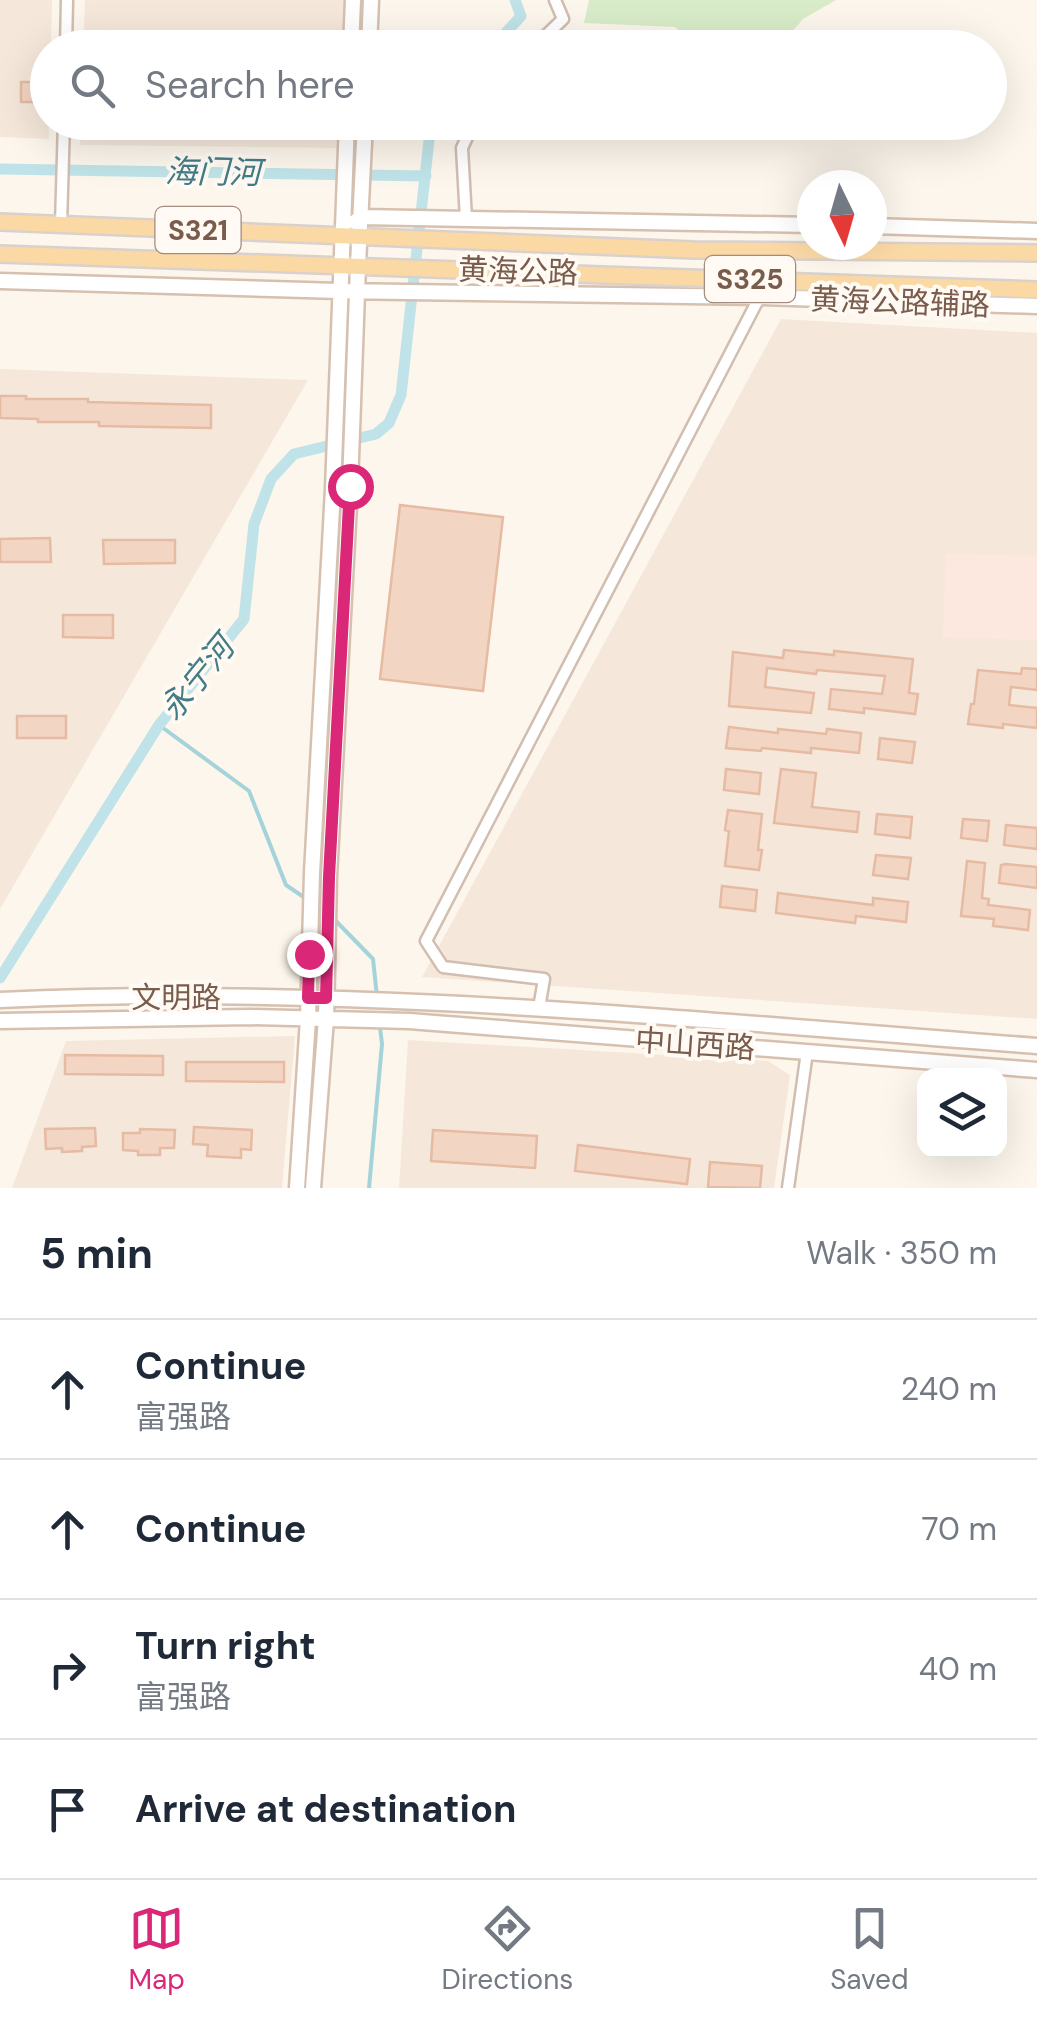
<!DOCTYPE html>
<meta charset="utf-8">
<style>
:root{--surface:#fff;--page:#f6f6f7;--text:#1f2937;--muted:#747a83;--line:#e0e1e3;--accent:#db2777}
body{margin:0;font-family:"DM Sans","Noto Sans SC",sans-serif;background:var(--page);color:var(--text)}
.controls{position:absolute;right:30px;bottom:30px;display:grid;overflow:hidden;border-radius:20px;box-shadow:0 10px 40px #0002}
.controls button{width:90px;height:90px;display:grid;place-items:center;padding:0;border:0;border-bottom:2px solid var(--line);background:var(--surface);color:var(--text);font:50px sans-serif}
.compass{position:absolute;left:797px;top:170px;width:90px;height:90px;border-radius:50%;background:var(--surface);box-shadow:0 10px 40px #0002;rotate:175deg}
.stop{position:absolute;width:30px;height:30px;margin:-22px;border:8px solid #db2777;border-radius:50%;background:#fff}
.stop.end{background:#db2777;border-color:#fff;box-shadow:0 2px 10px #0008}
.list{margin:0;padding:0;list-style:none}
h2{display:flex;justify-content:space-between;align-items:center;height:130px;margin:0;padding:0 40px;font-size:42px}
h2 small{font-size:32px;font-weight:400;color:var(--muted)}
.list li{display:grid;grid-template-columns:65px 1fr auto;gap:30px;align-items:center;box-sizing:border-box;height:140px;padding:0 40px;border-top:2px solid var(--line)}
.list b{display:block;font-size:38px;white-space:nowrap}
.list p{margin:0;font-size:32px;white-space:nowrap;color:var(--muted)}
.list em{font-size:32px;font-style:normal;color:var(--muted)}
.icon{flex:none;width:55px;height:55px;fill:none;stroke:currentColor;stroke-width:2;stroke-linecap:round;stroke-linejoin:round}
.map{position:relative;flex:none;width:1037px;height:1188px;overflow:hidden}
.search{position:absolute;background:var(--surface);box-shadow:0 10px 40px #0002;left:30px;right:30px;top:30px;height:110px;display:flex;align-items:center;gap:25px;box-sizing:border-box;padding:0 35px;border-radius:55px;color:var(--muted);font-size:38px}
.sheet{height:690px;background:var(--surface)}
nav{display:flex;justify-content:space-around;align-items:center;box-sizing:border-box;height:140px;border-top:2px solid var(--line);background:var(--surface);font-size:28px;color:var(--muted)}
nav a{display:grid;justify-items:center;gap:5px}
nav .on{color:var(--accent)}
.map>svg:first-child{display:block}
.residential{fill:#f5e8da}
.commercial{fill:#fde8e0}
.green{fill:#d8ecc9}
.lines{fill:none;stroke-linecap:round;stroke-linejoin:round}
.stream{stroke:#a5d3da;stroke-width:4}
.canal{stroke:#bfe3e8;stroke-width:11}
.building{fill:#f3d5c3;stroke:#e6bba3;stroke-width:2.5}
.minor-casing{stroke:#d1beb0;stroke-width:15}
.secondary-casing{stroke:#d6c0b0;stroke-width:19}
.primary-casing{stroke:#dad1cd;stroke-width:20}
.minor{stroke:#fff;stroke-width:10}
.secondary{stroke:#fff;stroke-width:14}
.primary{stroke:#fbd9a5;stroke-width:15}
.route{stroke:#db2777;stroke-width:12}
.labels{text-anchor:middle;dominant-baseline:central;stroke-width:8;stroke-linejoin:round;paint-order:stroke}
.shield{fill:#fffaf3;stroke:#a28b7f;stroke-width:2.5}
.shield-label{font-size:28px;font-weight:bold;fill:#7a5c4d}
.street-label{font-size:30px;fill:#7a5c4d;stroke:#fffaf3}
.water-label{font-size:32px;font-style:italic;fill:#437c86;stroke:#fffaf3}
</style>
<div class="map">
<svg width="1037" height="1188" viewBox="0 0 1037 1188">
<rect width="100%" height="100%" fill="#fdf6ec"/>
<path class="residential" d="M0,0H52L51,47L48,48L49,139L0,137Z
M85,0H350L347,47L83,48Z
M81,123H342L341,148L80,145Z
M781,319L1037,333V1019L422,977Z
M0,369L308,380L0,909Z
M295,1036L282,1188H12L66,1041Z
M408,1040L768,1061L790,1075L774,1188H399Z"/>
<path class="commercial" d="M946,554L1037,556V640L943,637Z"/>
<path class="green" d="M589,0H836L803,19L778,48L696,47L675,27L584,23Z"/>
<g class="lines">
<path class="stream" d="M159,725L249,791L286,885L305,898
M333,918L373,959L377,997
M369,1188L382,1044L380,1027"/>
<path class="canal" d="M492,48L521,16L515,0
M0,169L426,176
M0,978L159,725L244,619L254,524L271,479L294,454L376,434L389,423L401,395L431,122"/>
</g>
<path class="building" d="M21,82H48V102H21Z
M0,396H26V399H88V402L211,405V428L99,426V422H38V419L0,418Z
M400,505L503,517L483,691L380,679Z
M50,538L51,562H0V539Z
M103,540H175V563L104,564Z
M63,615H113V638L63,637Z
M784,650L834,655V651L913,659L909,693L918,694L915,714L864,708V713L829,709L831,689L882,694L885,676L817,670L816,674L767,668L765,687L814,693L811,713L729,706L733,652L783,658Z
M1022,668L1037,669V690L1011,687L1009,705L1037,708V728L1003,724V728L968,724L971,704H974L978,670L1021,674Z
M17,716H66V738H17Z
M729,727L778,733V729L826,734L827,729L861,733L859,753L811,748V753L762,748L761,751L726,748Z
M880,738L915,742L912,763L878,759Z
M726,769L761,773L759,794L724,790Z
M781,769L816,773L812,807L859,812L857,832L774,823Z
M728,810L762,814L758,850H762L759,870L725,866L729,831L725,830Z
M877,814L912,817L910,838L875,834Z
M963,819L989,821L987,841L961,838Z
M1006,825L1037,828V849L1004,845Z
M876,855L911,858L908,879L873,875Z
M967,861L985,863L982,898L989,899L988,905L1030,910L1028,930L993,926L994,919L961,916Z
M1006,864L1037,867V888L999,883L1001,865Z
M722,886L757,890L755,911L720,907Z
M778,893L873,905V898L908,902L906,922L856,916L855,923L776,913Z
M65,1055L163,1056V1075L65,1074Z
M186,1062H284V1082L186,1081Z
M194,1127L252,1130L251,1150L241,1149V1158L207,1156L208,1145L193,1144Z
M95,1128L96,1146L82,1147V1151L62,1152V1148L46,1149L45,1129Z
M140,1129L175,1130L174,1148H160V1155H138V1151L123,1150V1133H140Z
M433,1130L537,1136L535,1168L431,1161Z
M578,1145L690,1159L687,1184L575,1171Z
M710,1162L762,1166L760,1188L708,1187Z"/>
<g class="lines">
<g class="minor-casing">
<path id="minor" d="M66,48L67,0
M533,48L563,19L555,0
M466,219L462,148L474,122
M61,224L64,122
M539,1008L544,979L443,967L426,941L760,296
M788,1188L807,1052"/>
</g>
<g class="secondary-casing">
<path id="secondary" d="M351,48L353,0
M369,48L371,0
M355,222L361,217L812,225
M872,226L1037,231
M0,281L339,291L759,297L1037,306
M0,1000C346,984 692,1020 1037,1046
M0,1021L250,1017L409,1021L1037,1070
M297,1188L308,1019L312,873L333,489L347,122
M313,1188L326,1019L329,877L350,486L358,265L365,122"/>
</g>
<g class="primary-casing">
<path id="primary" d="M0,222L694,250L1037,253
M0,254L1037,290"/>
</g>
<use href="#minor" class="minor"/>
<use href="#secondary" class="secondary"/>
<use href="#primary" class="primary"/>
</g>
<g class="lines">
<path class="route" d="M309,954L308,998H326L329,877L350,486"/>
</g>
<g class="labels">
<g class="shield">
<rect x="155.5" y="207" width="85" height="46" rx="8"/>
<rect x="705" y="256" width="90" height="46" rx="8"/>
</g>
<g class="shield-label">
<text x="198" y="230">S321</text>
<text x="750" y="279">S325</text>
</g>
<g class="street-label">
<text transform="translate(518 271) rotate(2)">黄海公路</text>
<text transform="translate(900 302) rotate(2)">黄海公路辅路</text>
<text x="176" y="997">文明路</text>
<text transform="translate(695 1044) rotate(4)">中山西路</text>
</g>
<g class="water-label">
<text transform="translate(213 172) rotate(1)">海门河</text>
<text transform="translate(197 678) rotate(-51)">永宁河</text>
</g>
</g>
</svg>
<div class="controls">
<button><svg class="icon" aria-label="layers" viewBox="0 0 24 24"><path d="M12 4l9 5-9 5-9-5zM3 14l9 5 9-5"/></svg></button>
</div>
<svg class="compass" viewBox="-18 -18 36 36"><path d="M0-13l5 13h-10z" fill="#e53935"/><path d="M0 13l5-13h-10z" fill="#747a83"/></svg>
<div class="stop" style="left:350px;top:486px"></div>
<div class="stop end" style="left:309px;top:954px"></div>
<div class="search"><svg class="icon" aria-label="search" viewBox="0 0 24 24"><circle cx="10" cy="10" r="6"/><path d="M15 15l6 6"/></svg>Search here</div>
</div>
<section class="sheet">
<h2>5 min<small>Walk · 350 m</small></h2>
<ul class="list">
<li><svg class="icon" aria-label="ahead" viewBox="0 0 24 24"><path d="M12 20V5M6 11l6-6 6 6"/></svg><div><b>Continue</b><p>富强路</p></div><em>240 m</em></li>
<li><svg class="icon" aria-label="ahead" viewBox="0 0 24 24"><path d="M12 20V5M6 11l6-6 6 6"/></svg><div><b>Continue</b></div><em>70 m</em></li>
<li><svg class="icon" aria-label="right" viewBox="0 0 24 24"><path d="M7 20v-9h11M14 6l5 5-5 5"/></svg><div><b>Turn right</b><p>富强路</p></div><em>40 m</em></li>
<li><svg class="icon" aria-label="arrive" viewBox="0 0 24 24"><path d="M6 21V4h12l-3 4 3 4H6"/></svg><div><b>Arrive at destination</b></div></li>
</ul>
</section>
<nav>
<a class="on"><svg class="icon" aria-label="map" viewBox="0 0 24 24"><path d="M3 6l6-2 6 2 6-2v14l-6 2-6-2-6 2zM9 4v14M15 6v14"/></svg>Map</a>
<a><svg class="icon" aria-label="directions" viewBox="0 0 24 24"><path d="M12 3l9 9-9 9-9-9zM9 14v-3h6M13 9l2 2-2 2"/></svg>Directions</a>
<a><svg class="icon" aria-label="saved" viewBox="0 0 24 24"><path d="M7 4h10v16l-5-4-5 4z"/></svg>Saved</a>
</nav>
